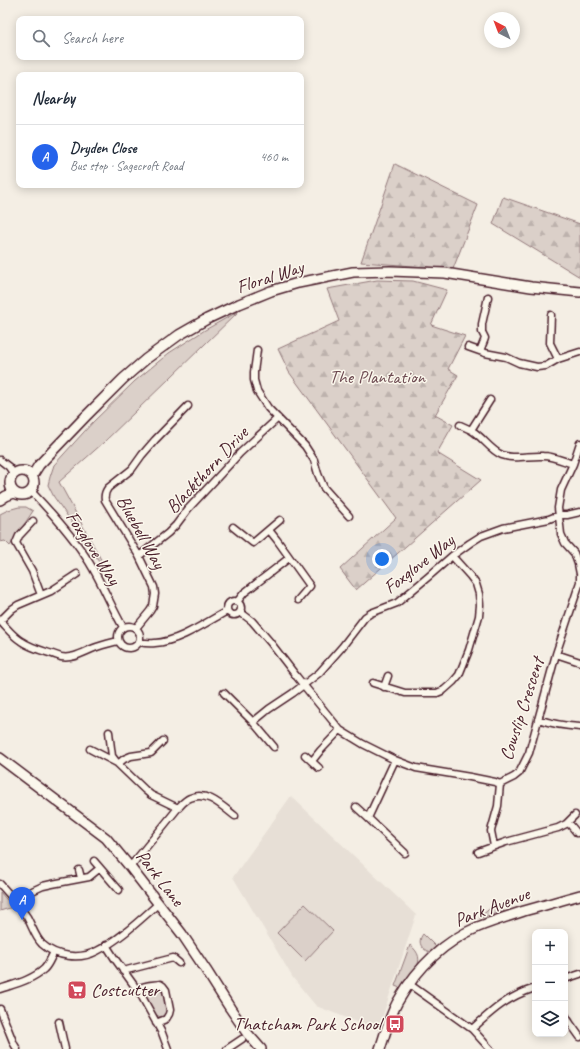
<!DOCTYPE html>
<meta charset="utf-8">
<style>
:root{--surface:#fff;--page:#f6f6f7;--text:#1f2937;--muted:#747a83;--line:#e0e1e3;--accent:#2563eb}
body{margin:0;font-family:Caveat,sans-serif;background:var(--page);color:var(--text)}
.controls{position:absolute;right:12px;bottom:12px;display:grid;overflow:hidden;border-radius:8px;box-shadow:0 2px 10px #0003}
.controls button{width:36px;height:36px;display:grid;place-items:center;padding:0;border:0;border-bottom:1px solid var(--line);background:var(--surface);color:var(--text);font:20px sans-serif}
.compass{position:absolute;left:484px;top:12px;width:36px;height:36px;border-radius:50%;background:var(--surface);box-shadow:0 2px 10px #0003;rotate:318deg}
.you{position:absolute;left:382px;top:559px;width:14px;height:14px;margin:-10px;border:3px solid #fff;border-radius:50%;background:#1a73e8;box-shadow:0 0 0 6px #1a73e833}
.badge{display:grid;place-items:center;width:26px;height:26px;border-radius:50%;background:var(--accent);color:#fff;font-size:13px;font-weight:700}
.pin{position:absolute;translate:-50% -33px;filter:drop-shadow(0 1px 2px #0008)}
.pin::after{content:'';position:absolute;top:21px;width:14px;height:12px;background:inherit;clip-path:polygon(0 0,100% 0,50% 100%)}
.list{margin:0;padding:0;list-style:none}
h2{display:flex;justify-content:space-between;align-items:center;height:52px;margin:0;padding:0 16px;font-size:17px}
h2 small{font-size:13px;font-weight:400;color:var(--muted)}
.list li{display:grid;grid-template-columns:26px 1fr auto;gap:12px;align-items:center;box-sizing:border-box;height:64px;padding:0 16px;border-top:1px solid var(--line)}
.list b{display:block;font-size:15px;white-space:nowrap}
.list p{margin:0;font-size:13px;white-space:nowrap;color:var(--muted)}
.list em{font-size:13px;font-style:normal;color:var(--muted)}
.icon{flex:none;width:22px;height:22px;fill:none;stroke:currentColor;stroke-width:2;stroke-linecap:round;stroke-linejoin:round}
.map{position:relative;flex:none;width:580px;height:1049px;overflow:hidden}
.search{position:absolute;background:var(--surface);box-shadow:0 2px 10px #0003;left:16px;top:16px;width:288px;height:44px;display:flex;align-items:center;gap:10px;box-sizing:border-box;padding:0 14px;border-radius:8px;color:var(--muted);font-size:15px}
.panel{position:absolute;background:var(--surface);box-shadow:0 2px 10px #0003;left:16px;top:72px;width:288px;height:116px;border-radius:8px}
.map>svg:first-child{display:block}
.built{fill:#e7dfd6}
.grass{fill:#dbd0c9;stroke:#92787a}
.forest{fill:url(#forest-firs);stroke:#92787a}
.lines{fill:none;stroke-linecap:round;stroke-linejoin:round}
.street-casing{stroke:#4a1f2b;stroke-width:9}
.secondary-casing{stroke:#4a1f2b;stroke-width:12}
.street{stroke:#fbf7ec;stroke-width:6}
.secondary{stroke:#fbf7ec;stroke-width:9}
.labels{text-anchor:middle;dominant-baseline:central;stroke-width:3;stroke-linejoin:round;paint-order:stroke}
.street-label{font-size:19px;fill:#4a1f2b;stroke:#fbf7ec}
.park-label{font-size:19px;fill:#6e4b52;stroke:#fbf7ec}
.poi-label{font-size:19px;fill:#4a1f2b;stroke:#fbf7ec;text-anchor:start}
</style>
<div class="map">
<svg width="580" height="1049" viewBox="0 0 580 1049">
<defs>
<pattern id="forest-firs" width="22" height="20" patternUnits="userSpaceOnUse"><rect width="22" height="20" fill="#dbd0c9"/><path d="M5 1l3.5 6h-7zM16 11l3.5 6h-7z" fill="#bdb2ad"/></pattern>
</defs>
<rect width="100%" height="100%" fill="#f4eee4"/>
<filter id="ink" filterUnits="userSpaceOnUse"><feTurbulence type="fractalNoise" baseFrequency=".025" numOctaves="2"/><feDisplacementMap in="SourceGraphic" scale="8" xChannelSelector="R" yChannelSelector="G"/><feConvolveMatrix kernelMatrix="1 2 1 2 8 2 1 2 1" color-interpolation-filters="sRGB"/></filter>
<g filter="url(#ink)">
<path class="built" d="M291,796L416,915L378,1030L316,1006L293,978L233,877Z"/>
<path class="grass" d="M239,311L103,443L59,482L111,578L54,497L48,485L50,477L54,465L93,422L135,381L169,353L205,330Z
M19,507H26L33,511L10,546L5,541L0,542V514L8,510Z
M0,892L12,906L13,907L0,911Z
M496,903L506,913L503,912L479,918Z
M305,904L333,931L305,961L277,933Z
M423,934L437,948L433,952C423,952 416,943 423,934Z
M410,945C430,961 411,974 400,988L395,986Z
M154,989H160C165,995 167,1006 167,1013L163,1016L160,1017L155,1014L147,998L149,993Z"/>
<path class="forest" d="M395,164L478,205L453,269L361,262Z
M503,197L580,224V277L493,224Z
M377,280L413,281L447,290L431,325L465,336L448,369L458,375L435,415L453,425L437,453L481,480L356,590L340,569L396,518L289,372L278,349L339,321L327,289Z"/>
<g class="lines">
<g class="street-casing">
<path id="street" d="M551,315L550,343L558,359
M468,347L485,353L506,357L519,363L537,367L546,366L558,359L580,352
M257,350L254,372V380L257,391L268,408L305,446L314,460L318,474L324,488L349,516
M480,351L484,341L485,338L482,332V324L488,297
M490,400L471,430C483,437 490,450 502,455C515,460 529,455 543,456C553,456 563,461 573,464
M460,425L471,430
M580,443L573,464L561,490L558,508L561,534L565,543L574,553L578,564L580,574
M0,460L9,467L13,473
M31,491C52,513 73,536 89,562C102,583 111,606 123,627
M33,521L19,536L16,543L32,571L41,595
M233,527L253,543L280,520
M269,530L277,540L310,586L298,600
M139,556L168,533L176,525L188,509L216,479L240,453L278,418
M227 608a7 7 0 1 1 14 0a7 7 0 1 1-14 0Z
M237,602L244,593L289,558
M240,612L252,621L270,642L297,677L340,730L363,744L395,760L416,768L470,777L495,782L500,784
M0,621C7,628 13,636 21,641C32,649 48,652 61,657C73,659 82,653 94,648C101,645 110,643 118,641
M0,621L12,609L18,605L51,591L77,574
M118 637a11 11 0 1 1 22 0a11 11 0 1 1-22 0Z
M136,628L150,611L153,606L155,594L154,587L139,556L105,500C104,495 105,492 108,488L132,469L142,455L155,440L188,406
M139,642C144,643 149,644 155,643C178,642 207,622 227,611
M556,654L580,662
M373,683L405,693H437L444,690L453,682L459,675L469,650L479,616L480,605L479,594L476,584L470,576L452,556
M384,687L388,676
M224,693L253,722L269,709L293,693L319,673L342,647L365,617L371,613L397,603L428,577L452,556L470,543L481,536L503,528L549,519L559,515H567L580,512
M538,719C552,724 565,726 580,727
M253,722L274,747
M109,732L112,756L118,764
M163,741L151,753L131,756L124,759L118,764L145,790L151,795L178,808
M90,749L117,763
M305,755L319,768
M395,760L368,818L405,853
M312,761L320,751L340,730
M500,784L514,777L519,773L529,753L556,654L580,582V576
M356,807L368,818
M568,822L577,833
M494,846L491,831L498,806L500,784
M478,852L506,842L558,828L566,824L575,815
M94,861L119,890
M130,867L178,808C182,804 185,800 190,798C207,790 223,807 235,816
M79,870L81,878
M0,884C10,895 19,905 27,917C32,926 35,937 42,944C56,957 80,960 97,951C119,940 140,920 158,904
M16,902L30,892L43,886L52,884L89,877L100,868
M106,945L115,959L141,995L162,1033L168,1049
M123,971L173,958L179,963
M565,979L580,974
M409,984L472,1029L490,1049
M0,989C15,984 32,980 44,969C49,964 51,957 54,952
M141,995C141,993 140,990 141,988C143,985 156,985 160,984L163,986L166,990L170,1010L169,1014L166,1019L156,1023
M0,1009L14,1044L17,1049
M565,1015L570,1023L580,1037
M59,1022L65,1049
M472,1029C493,1010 507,997 535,988
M227,1049L242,1039"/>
</g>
<g class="secondary-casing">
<path id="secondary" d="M10 483a12 12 0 1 1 24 0a12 12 0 1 1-24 0Z
M32,476L39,465L86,416L123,379L146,359L179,335L207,319L239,304L271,291L298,283L353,272L390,271L445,273L531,287L580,292
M0,500L6,496L14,493
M0,758L106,838L130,867L182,934L206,970L230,1008L247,1033L261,1049
M380,1049C386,1032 390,1013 400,998C418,967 445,941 478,927C493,921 509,916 524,911C543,906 561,900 580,895"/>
</g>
<use href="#street" class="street"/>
<use href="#secondary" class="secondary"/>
</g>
</g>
<defs>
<g id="supermarket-square" transform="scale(1)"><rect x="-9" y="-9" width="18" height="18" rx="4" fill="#d1495b" stroke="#fbf7ec"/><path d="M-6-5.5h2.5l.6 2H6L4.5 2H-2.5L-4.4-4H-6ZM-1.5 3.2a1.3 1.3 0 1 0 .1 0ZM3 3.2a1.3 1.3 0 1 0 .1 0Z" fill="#fff"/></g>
<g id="bus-square" transform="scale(1)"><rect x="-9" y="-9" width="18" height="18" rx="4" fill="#d1495b" stroke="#fbf7ec"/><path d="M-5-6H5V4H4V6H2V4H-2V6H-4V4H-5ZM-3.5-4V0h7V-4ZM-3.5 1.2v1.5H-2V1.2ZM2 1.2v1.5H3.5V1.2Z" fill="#fff"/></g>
</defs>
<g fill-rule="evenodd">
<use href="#supermarket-square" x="77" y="990"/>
<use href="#bus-square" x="395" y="1024"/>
</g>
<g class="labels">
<g class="street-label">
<text transform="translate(270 277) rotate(-18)">Floral Way</text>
<text transform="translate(207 470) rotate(-47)">Blackthorn Drive</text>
<text transform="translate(141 532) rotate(61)">Bluebell Way</text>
<text transform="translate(93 548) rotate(57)">Foxglove Way</text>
<text transform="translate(419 564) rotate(-38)">Foxglove Way</text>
<text transform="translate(522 709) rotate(-72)">Cowslip Crescent</text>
<text transform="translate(160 878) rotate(52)">Park Lane</text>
<text transform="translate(492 907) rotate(-21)">Park Avenue</text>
</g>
<g class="park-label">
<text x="377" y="377">The Plantation</text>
</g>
<g class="poi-label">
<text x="91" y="990">Costcutter</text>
<text x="381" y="1024" text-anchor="end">Thatcham Park School</text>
</g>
</g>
</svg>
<div class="controls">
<button>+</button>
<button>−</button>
<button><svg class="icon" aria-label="layers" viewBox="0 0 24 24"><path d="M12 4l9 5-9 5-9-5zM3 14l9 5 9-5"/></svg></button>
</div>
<svg class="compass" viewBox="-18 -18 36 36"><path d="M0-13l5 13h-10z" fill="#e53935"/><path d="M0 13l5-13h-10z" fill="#747a83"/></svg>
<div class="you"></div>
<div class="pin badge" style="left:22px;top:920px">A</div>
<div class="search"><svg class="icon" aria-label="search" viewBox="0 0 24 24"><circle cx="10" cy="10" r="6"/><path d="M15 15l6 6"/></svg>Search here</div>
<section class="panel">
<h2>Nearby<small></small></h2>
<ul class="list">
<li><span class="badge">A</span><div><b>Dryden Close</b><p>Bus stop · Sagecroft Road</p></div><em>460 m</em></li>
</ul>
</section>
</div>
